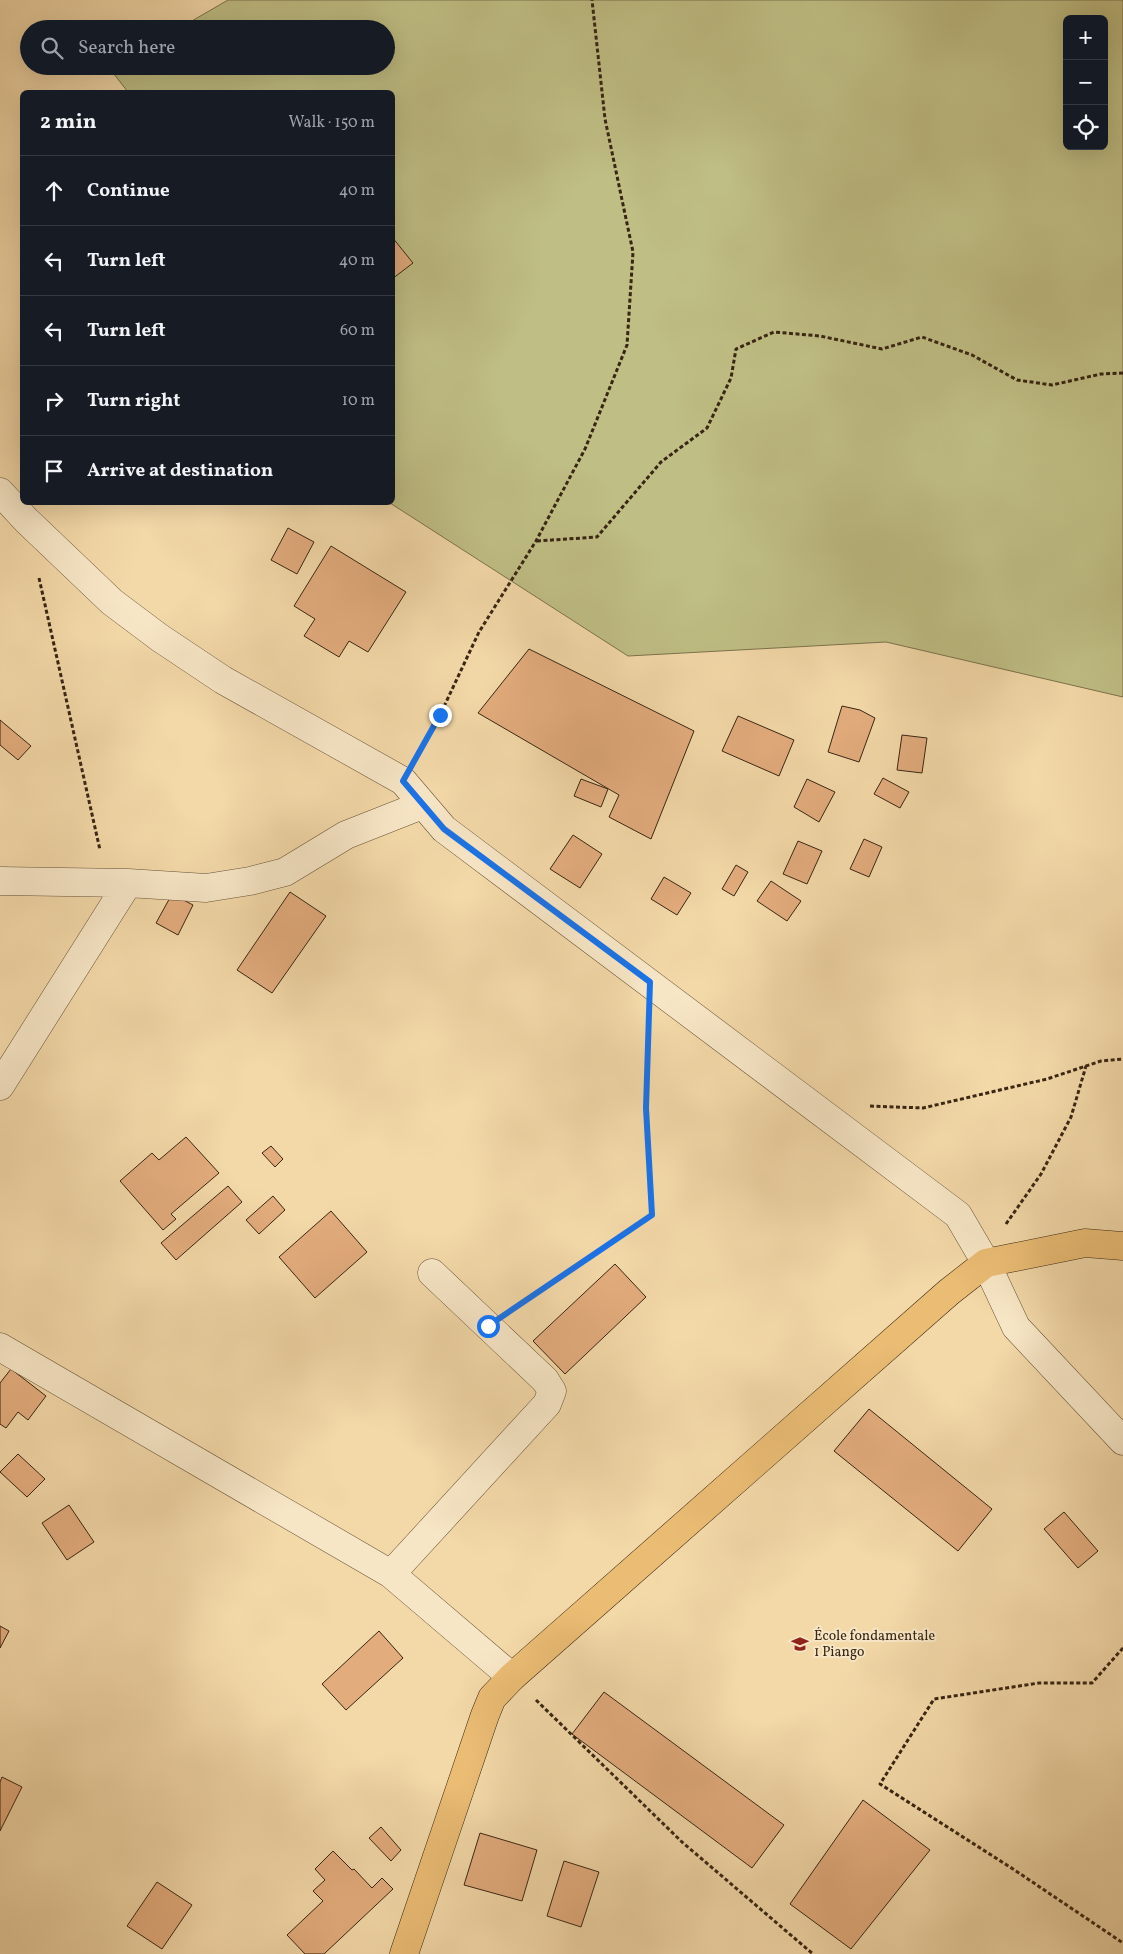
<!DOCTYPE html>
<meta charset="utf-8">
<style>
:root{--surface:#171b24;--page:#242831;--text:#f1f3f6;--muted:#9ea1a6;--line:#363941}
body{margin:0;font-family:Vollkorn,serif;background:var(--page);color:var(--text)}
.controls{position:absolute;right:15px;top:15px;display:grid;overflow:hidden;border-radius:8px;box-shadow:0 5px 20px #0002}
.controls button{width:45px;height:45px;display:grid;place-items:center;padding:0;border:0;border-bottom:1px solid var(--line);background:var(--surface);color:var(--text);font:25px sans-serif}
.stop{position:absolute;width:15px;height:15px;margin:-11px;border:4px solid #1a73e8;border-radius:50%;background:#fff}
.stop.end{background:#1a73e8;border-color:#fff;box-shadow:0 1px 5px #0008}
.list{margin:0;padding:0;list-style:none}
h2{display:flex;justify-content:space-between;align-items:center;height:65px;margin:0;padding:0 20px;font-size:21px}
h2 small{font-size:16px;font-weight:400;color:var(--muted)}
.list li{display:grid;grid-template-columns:32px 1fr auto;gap:15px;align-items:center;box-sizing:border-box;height:70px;padding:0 20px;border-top:1px solid var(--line)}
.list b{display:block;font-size:19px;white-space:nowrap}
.list em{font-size:16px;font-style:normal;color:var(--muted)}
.icon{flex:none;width:28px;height:28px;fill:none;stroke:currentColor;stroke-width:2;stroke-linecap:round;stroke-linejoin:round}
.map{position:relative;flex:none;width:1123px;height:1954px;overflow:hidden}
.search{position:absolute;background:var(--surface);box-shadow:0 5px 20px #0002;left:20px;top:20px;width:375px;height:55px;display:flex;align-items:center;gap:12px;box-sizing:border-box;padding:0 18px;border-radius:28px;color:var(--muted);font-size:19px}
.panel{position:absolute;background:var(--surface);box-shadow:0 5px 20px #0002;left:20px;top:90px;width:375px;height:415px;border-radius:8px}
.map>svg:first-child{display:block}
.green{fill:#bfbe84;stroke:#7c724c;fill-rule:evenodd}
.building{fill:#e3ac7d;stroke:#382513}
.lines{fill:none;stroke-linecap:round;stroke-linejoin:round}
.minor-casing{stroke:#675238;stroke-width:29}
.major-casing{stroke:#382513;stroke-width:29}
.path{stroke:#382513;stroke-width:3;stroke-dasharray:4 2.5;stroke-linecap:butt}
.minor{stroke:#f7e6c6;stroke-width:28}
.major{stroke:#eabc74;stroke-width:28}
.route{stroke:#1a73e8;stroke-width:6}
.labels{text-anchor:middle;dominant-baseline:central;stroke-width:4;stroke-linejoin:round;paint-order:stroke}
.poi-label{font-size:14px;fill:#382513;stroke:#f7e6c6;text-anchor:start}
</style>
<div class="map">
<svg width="1123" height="1954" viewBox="0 0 1123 1954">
<rect width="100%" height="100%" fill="#f3d8a8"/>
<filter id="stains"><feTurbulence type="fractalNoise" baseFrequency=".004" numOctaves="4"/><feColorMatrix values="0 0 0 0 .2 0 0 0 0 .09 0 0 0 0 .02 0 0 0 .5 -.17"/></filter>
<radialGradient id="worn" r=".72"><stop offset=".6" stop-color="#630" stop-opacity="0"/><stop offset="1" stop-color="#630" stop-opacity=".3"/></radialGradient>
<path class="green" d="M228,0H1123V697L886,642L628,656L390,503L392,502V92H128L110,69L114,66H386V29H178ZM1067,19H1104V146H1067Z"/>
<path class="building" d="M392,237L413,263L392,279Z
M288,528L314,542L297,574L271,560Z
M331,546L406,592L368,652L349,641L339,657L304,636L315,619L294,606Z
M529,649L694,731L651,839L609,817L619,795L478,713Z
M842,706L860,710L875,718L859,762L828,752Z
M738,716L794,740L779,776L722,751Z
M0,720L31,746L18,760L0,745Z
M902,735L927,738L922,773L897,770Z
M883,778L909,792L900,808L874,794Z
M581,779L608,789L601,807L574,796Z
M807,779L835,792L819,822L794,807Z
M573,835L602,854L580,888L550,869Z
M864,839L882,847L869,877L850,869Z
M798,841L822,851L807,884L783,874Z
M736,865L748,872L734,896L722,889Z
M664,877L691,893L677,915L651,899Z
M771,881L801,901L787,921L757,901Z
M290,892L326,916L272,993L237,970Z
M172,894L193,905L178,935L156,923Z
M186,1137L219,1173L171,1214L176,1219L163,1230L120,1181L152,1153L159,1160Z
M271,1146L283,1159L275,1167L262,1153Z
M228,1186L242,1202L176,1260L161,1243Z
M273,1196L285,1210L259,1234L246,1220Z
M331,1211L367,1252L315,1298L279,1257Z
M615,1264L646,1297L565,1374L533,1341Z
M11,1369L46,1396L28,1420L18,1412L6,1428L0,1424V1383Z
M869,1409L992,1509L958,1551L834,1451Z
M18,1454L45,1479L27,1497L0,1472Z
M69,1505L94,1542L67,1560L42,1523Z
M1064,1512L1098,1551L1078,1568L1044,1529Z
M0,1626L9,1631L0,1648Z
M379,1631L403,1658L346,1710L322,1684Z
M604,1692L784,1825L752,1868L572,1734Z
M2,1777L22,1787L0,1831V1782Z
M863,1800L930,1850L851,1949L790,1904Z
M381,1827L401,1850L391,1861L369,1838Z
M480,1833L537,1850L522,1901L464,1885Z
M333,1851L352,1870L354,1869L372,1888L382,1878L393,1889L324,1954H305L287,1935L323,1901L313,1891L325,1880L315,1869Z
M564,1861L599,1872L581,1927L547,1916Z
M157,1882L192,1905L162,1949L127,1926Z"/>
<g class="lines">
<g class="minor-casing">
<path id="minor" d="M0,492L26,520L112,602L160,638L223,680L403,781L444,829L958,1215L986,1263L1016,1327L1123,1441
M0,881L128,883L206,888L250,881L285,872L346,835L422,805
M0,1086L128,883
M0,1347L391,1574L512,1677
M391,1574L547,1404L552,1391L545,1380L432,1273"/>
</g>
<g class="major-casing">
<path id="major" d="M404,1954L485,1715L492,1698L512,1677L949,1292L986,1263L1085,1243L1123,1246"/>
</g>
<path class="path" d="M537,541L597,537L661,462L707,428L731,378L736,349L774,332L820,336L882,349L922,337L972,355L1017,380L1052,385L1101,374L1123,373
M39,578L100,850
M419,752L440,715L479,632L536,541L585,449L627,345L633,252L605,119L592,0
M870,1106L923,1108L1047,1079L1101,1061L1123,1059
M1006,1224L1041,1174L1071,1117L1086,1066
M516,1307L652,1215L646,1108L649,1023
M1123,1648L1092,1683H1039L934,1699L880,1784L1013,1869L1123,1943
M536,1700L682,1842L813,1954"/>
<use href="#minor" class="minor"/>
<use href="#major" class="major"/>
</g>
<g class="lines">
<path class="route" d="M440,715L403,781L444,829L650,982L646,1108L652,1215L488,1326"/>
</g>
<defs>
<g id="school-bare" transform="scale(1.35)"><path d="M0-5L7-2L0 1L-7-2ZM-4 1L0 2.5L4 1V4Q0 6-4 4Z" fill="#8f2418" stroke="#f7e6c6" stroke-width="2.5" paint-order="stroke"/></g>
</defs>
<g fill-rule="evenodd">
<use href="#school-bare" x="800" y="1644"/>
</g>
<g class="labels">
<g class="poi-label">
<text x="814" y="1636">École fondamentale<tspan x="814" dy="16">1 Piango</tspan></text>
</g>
</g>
<rect width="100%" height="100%" filter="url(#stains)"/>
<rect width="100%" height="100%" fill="url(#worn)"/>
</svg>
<div class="controls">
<button>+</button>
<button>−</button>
<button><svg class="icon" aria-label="locate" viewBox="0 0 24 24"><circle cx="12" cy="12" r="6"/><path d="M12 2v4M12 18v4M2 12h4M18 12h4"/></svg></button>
</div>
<div class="stop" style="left:488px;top:1326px"></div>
<div class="stop end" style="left:440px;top:715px"></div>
<div class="search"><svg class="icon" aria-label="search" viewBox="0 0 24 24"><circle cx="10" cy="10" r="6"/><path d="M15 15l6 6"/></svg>Search here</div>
<section class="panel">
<h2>2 min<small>Walk · 150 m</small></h2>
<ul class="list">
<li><svg class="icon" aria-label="ahead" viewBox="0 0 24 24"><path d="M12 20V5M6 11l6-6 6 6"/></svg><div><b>Continue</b></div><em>40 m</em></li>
<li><svg class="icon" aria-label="left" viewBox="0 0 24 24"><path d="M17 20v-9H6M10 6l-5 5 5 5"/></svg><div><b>Turn left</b></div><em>40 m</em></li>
<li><svg class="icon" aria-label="left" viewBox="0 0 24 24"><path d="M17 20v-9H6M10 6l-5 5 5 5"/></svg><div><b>Turn left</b></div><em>60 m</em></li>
<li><svg class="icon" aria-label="right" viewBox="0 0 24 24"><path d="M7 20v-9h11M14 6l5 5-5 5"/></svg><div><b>Turn right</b></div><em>10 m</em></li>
<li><svg class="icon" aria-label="arrive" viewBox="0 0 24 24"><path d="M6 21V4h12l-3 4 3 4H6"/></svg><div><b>Arrive at destination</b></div></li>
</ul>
</section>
</div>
